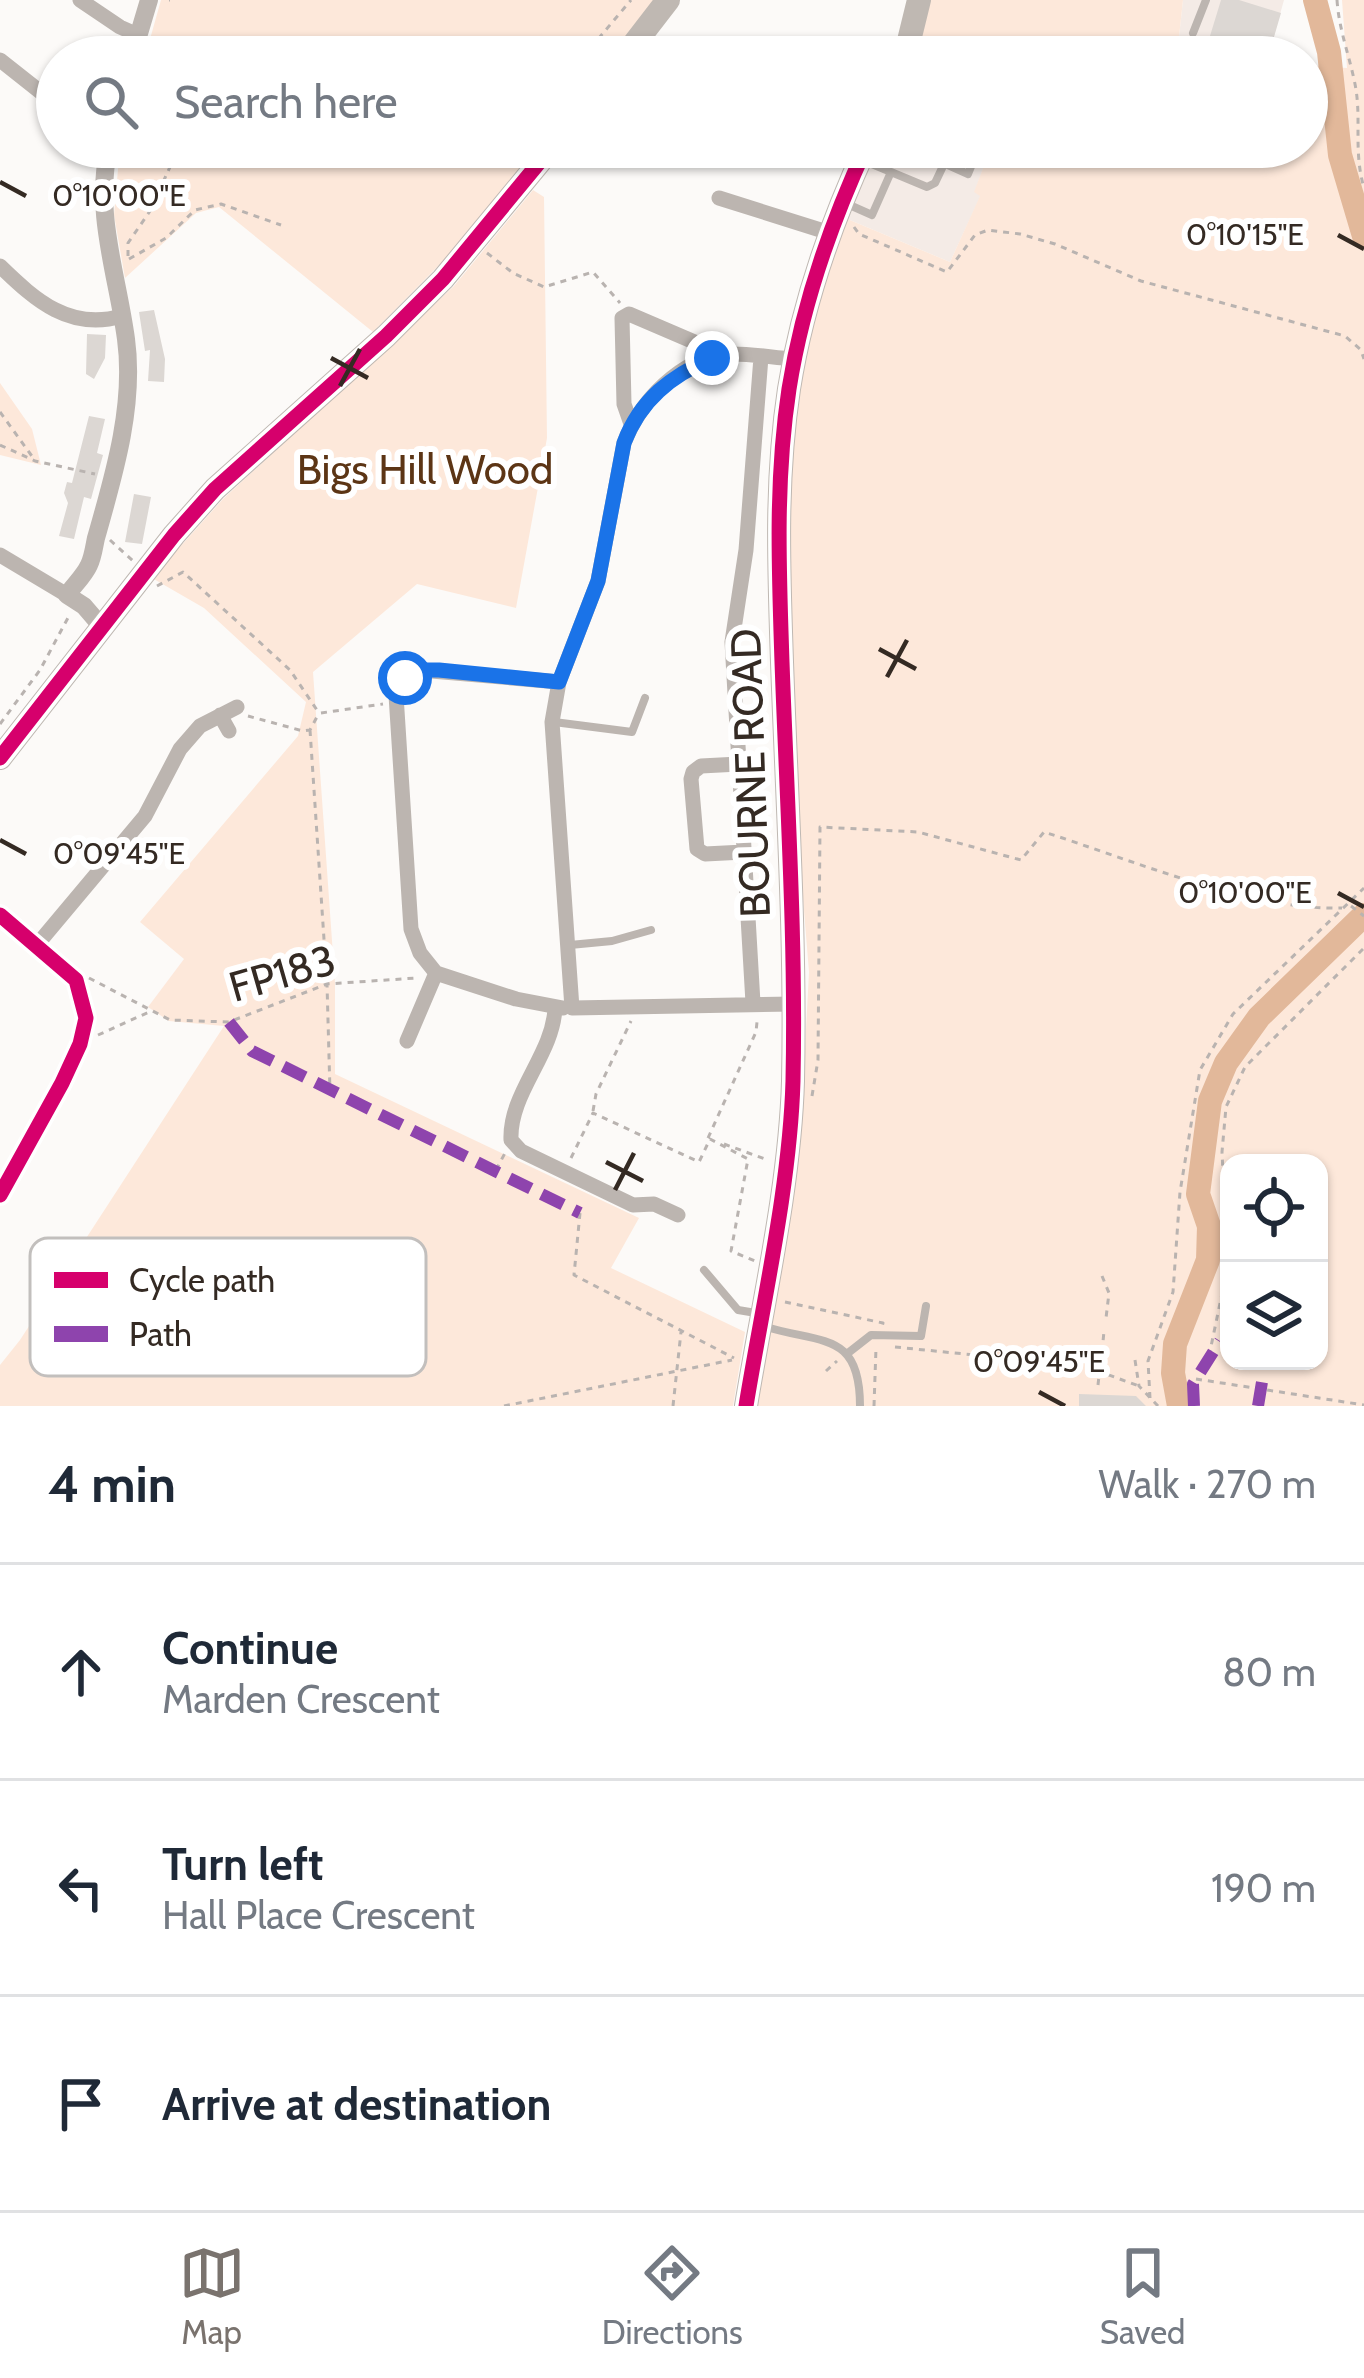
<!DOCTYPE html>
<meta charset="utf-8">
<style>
:root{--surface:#fff;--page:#f6f6f7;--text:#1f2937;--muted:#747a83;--line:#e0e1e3;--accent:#7a736e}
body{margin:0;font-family:Cabin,sans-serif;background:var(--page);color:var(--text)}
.controls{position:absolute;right:36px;bottom:36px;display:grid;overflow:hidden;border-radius:24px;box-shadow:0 3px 9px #0004}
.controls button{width:108px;height:108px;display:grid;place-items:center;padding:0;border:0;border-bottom:3px solid var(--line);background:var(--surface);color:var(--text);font:60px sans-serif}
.stop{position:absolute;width:36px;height:36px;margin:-27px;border:9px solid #1a73e8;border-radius:50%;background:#fff}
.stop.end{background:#1a73e8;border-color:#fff;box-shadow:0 3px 12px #0008}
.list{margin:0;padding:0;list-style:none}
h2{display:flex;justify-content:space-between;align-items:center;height:156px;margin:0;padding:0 48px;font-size:51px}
h2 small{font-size:39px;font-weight:400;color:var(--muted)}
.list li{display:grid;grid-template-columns:78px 1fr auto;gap:36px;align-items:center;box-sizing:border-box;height:216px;padding:0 48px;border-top:3px solid var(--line)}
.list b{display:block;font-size:45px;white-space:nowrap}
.list p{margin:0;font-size:39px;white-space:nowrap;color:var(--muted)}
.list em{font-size:39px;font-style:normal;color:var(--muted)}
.icon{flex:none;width:66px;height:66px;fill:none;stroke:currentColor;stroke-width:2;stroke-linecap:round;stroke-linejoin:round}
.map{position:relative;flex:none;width:1364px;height:1406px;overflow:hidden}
.search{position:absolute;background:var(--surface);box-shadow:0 3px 9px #0004;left:36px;right:36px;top:36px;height:132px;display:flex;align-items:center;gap:30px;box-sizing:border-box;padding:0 42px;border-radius:66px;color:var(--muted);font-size:45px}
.sheet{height:804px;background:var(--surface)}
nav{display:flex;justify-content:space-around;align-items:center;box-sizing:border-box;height:168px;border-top:3px solid var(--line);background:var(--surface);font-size:33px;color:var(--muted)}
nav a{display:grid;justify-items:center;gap:6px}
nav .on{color:var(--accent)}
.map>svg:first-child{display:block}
.built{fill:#f4ebe6}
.green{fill:#fde8da;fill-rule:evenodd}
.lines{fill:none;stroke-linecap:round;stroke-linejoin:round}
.river{stroke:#e2b89a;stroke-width:24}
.building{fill:#dcd7d3}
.path{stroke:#b9b3b0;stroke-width:3;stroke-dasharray:6 6;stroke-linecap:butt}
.service{stroke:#bcb5b0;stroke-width:8}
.minor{stroke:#bcb5b0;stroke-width:15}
.tertiary{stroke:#bcb5b0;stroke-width:18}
.primary{stroke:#bfb8b2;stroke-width:24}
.quiet{stroke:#8e44ad;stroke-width:12;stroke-dasharray:24 12;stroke-linecap:butt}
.cycleway-casing{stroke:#fff;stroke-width:22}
.cycleway{stroke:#d6006c;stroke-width:15}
.route{stroke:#1a73e8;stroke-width:15}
.ticks{fill:none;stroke:#342a23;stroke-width:4.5}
.labels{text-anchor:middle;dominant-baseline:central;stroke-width:12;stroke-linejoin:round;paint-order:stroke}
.park-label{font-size:42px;fill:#5c3515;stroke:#fff}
.street-label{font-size:42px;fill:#342a23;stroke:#fff}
.key{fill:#fff;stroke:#c2bfbd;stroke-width:3}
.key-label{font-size:33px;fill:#342a23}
.ticks-label{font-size:30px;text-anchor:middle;fill:#342a23;stroke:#fff;stroke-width:12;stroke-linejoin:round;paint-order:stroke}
</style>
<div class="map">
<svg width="1364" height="1406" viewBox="0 0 1364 1406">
<rect width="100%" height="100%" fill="#fcfaf8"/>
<path class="built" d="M1183,0H1284L1268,57L1179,37Z
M877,147H991L975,191L981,195L950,262L845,218Z"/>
<path class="green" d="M161,0H654L610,57H145Z
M928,0H1183L1179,37L1264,57H915Z
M1342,0H1364V1406H755L801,1126L809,972L794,788L787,513L791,439L813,321L845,218L950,262L980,196L974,192L991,147H1307V65L1347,68ZM1229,1163H1319V1361H1229Z
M120,147H537L454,250L373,332L219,207L196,213L125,278L114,215Z
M533,190L544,197L547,438L516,608L417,584L313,672L335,983V1074L639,1218L611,1268L745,1332L733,1406H0V1365L20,1340L224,1026L169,1021L148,1007L184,959L140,922L298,736L306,702L204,608L152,578L223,499L454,286Z
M0,383L32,429L41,465L0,455Z"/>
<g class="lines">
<path class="river" d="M1315,0L1329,52L1340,155L1364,236
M1179,1406L1173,1373L1175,1344L1208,1260L1209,1226L1198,1194L1210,1101L1226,1063L1259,1017L1364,915"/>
</g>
<path class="building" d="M1221,0H1239L1281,13L1269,54L1210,36Z
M154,310L165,359L164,382L148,381L150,350L145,351L139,312Z
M87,334L106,335L105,358L94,379L86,374Z
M89,416L105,419L97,453L103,455L91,499L84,497L74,539L59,536L68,503L64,493L67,482L72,483Z
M134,494L151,497L142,544L125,542Z
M1079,1394L1136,1396L1146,1406H1079Z"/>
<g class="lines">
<path class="path" d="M169,0H170
M1337,0C1339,30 1349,54 1355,84C1362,119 1353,150 1364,188
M583,57L631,0
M510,156L525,147
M854,227L859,234L947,272L975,235L988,230L1020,234L1055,244L1141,281L1345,336L1361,350L1364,359
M487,253L513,273L544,287L593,272L620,303
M128,256V243L150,211L179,147
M129,259L166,238L195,210L221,204L281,225
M0,412L34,459
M0,445L35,461L95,474
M110,540L133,561
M157,586L183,572L290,670L319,713
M321,713L383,704
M248,716L303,731L310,730L319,713
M0,724L40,670L70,614
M310,730L327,984L330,1092
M1351,906L1364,916
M89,978L170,1020L229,1022L327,984L416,978
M98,1035L149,1012
M812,1096L818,1060L820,827L918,832L1021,860L1044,832C1132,860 1252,911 1342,908
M593,1111L596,1094L631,1021
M708,1138L756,1032L757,1022
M724,1144L765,1159
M571,1158L593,1113L699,1162L710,1139L748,1159L731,1251L755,1261
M496,1170L505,1153
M580,1213L574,1275L734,1358
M1102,1276L1109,1293L1106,1318
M785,1302L883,1323L882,1327
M895,1347L1084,1366L1139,1386
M1102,1352L1104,1331
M1209,1356L1223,1289L1226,1235L1222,1152L1226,1107L1245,1067L1364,948
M1135,1360L1139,1386L1158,1406
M826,1371L837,1361
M1196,1379L1364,1405
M1098,1385L1100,1367
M1150,1398L1148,1361L1173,1292L1180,1192L1200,1070L1233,1014L1364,888
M504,1406L732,1360
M673,1406L681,1332
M874,1406L876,1348"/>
<path class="service" d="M1193,33L1206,0
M918,147L928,156L968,174L979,147
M867,162L927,187L935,183L944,164
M845,203L872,215L891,172
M554,722L632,732L645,698
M570,945L612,941L651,930
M704,1270L738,1310L756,1313
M766,1327C823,1344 860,1332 860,1406
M848,1353L871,1335L921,1336L926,1306"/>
<path class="minor" d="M80,0L120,27L138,35
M797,57L801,46
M0,60L57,105
M719,198L830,233
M0,266C36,301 70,331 122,316
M631,424L624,404L622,318L629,314L699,344L712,358
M0,555L67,595
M220,715L229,731
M739,764L701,766L693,772L691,779L697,849L705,854L744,852
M0,915L76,980L86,1018L80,1044L62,1083L0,1195
M36,946L145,816L180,749L200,726L237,707
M436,973L420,953L411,929L396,695L405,678L420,670L559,682
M753,1003L732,642L746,550L761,357
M793,1004L572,1008L552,722L559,682L598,581L624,443C640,402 680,358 728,354C750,353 774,358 795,359
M555,1008C553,1055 509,1093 511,1140L521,1151L633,1205L654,1204L678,1215
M407,1041L436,973L516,999L563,1008"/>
<path class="tertiary" d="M132,57L149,0
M67,595C74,585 84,576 89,565C93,557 94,547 96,538C114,475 135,405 126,339C117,273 94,213 109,147
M67,595L84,606L102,627"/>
<path class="primary" d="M624,57L668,0
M905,57L919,0
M0,758L174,535L215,489L386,336L443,279L552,147
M746,1406C763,1302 790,1186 793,1081C796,942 787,802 782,662C779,571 775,481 789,389C802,306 831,223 866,147"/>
<path class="quiet" d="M229,1022L252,1051L580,1213
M1194,1406L1193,1384L1220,1341
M1258,1406L1262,1382"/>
<g class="cycleway-casing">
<path id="cycleway" d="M0,758L174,535L215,489L386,336L443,279L552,147
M0,915L76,980L86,1018L80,1044L62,1083L0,1195
M746,1406C763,1302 790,1186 793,1081C796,942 787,802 782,662C779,571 775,481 789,389C802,306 831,223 866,147"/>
</g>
<use href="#cycleway" class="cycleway"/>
</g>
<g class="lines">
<path class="route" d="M405,678L420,670H439L559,682L598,581L624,443C640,400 671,376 712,358"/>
</g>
<path class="ticks" d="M0,182L26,196M1338,235L1364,249M331,358L368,378M340,386L360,349M879,649L916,669M887,677L907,640M0,840L26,854M1338,893L1364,907M606,1162L643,1181M615,1190L634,1153M1039,1392L1065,1406"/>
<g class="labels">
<g class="park-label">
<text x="425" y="469">Bigs Hill Wood</text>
</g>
<g class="street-label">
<text transform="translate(750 773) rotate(-92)">BOURNE ROAD</text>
<text transform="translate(282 973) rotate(-16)">FP183</text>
</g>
</g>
<rect x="30" y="1238" width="396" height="138" rx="18" class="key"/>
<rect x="54" y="1272" width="54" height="16" fill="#d6006c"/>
<rect x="54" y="1326" width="54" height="16" fill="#8e44ad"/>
<g class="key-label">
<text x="129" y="1292">Cycle path</text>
<text x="129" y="1346">Path</text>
</g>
<g class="ticks-label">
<text x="119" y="206">0°10'00"E</text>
<text x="1245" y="245">0°10'15"E</text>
<text x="119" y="864">0°09'45"E</text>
<text x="1245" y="903">0°10'00"E</text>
<text x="1039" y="1372">0°09'45"E</text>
</g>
</svg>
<div class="controls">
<button><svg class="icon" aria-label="locate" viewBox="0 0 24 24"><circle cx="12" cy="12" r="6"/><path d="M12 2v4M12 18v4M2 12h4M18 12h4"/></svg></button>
<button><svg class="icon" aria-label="layers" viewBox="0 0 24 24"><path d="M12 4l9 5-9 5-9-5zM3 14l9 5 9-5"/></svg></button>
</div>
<div class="stop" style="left:405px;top:678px"></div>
<div class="stop end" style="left:712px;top:358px"></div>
<div class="search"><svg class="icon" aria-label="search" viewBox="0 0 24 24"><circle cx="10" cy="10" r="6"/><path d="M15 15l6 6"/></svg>Search here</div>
</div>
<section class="sheet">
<h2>4 min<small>Walk · 270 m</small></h2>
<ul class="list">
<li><svg class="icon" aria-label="ahead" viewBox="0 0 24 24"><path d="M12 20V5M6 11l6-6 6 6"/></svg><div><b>Continue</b><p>Marden Crescent</p></div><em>80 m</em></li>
<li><svg class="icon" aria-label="left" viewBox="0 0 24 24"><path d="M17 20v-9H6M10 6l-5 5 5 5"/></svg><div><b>Turn left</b><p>Hall Place Crescent</p></div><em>190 m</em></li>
<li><svg class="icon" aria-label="arrive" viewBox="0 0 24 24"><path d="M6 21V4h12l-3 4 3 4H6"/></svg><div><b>Arrive at destination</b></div></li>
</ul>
</section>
<nav>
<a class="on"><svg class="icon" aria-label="map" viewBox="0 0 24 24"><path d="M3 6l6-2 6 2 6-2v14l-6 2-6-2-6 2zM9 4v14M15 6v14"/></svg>Map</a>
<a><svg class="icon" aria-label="directions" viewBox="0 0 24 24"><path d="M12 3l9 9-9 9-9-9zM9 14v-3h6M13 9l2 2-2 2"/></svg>Directions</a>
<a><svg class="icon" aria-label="saved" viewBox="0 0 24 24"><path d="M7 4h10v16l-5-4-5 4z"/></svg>Saved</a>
</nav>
